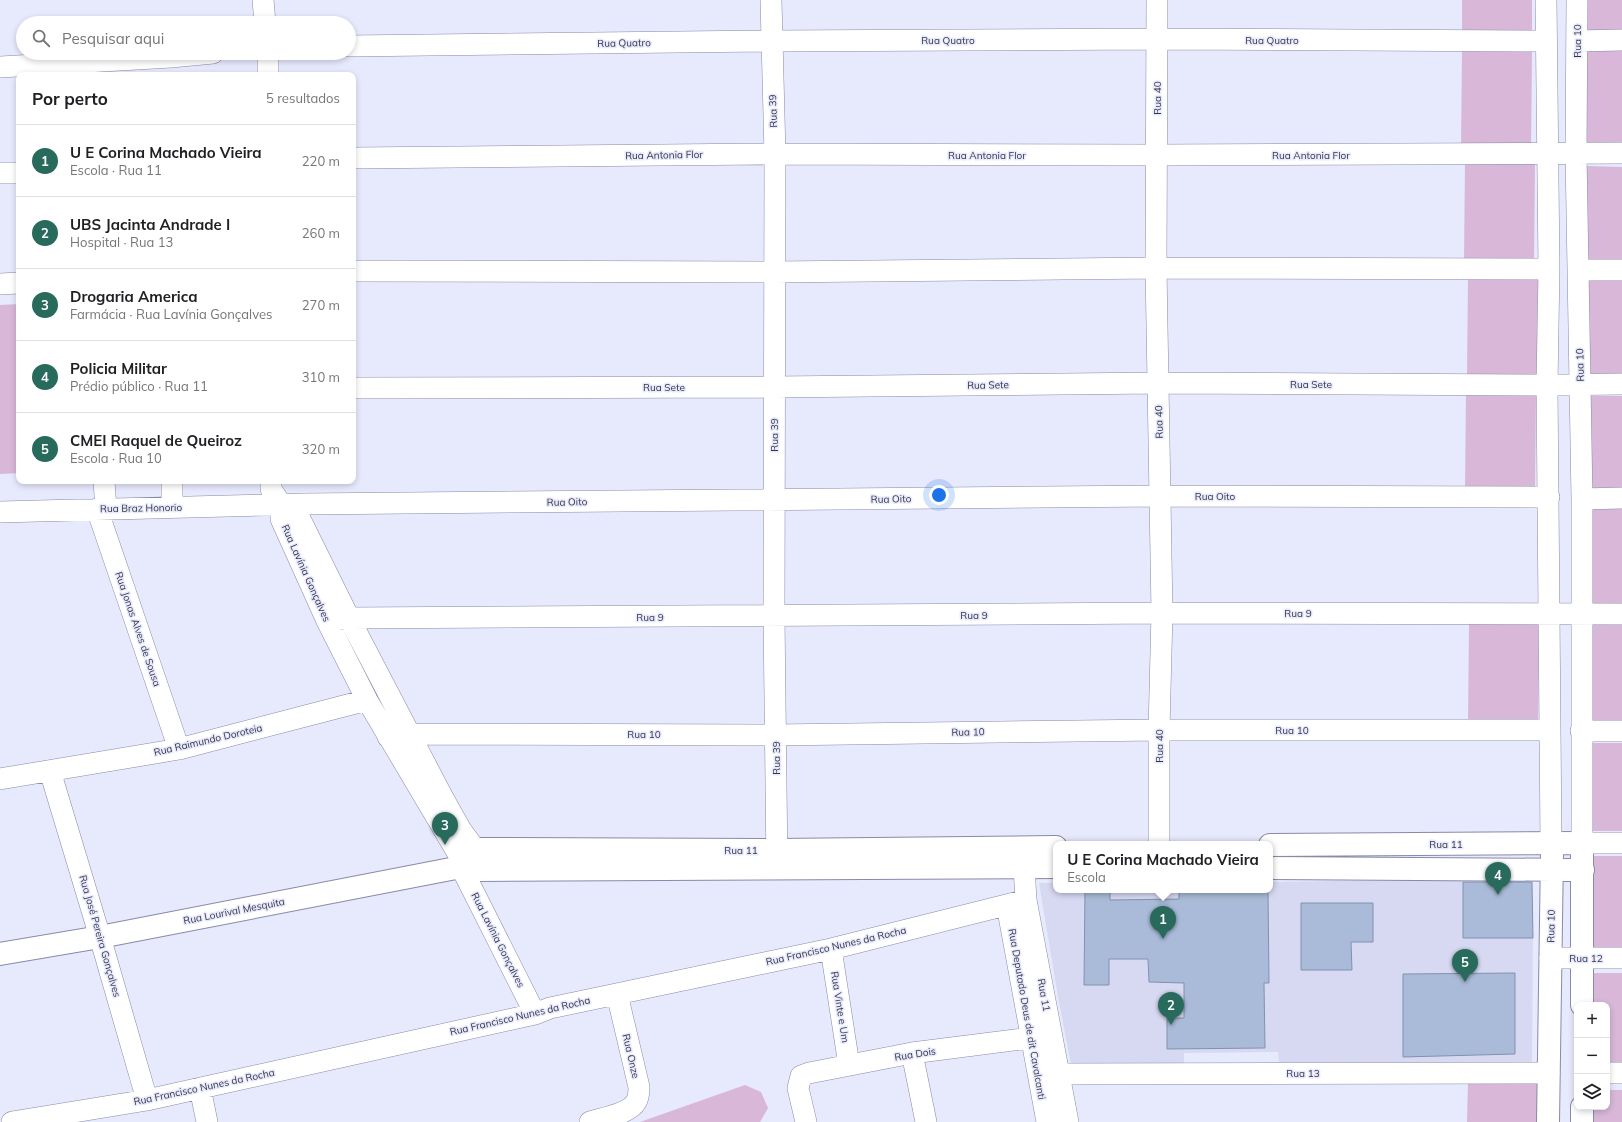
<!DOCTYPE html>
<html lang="pt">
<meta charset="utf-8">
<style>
:root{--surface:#fff;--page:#f2f2f2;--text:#202124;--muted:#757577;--line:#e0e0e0;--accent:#286a5b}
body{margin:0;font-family:Mulish,sans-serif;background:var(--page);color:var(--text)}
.controls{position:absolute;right:12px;bottom:12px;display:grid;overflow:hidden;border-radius:8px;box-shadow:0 2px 6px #0003}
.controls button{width:36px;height:36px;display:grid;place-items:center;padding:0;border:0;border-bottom:1px solid var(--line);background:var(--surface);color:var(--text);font:20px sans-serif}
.you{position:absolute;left:939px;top:495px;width:14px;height:14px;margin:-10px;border:3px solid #fff;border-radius:50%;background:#1a73e8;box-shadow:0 0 0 6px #1a73e833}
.badge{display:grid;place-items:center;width:26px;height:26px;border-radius:50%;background:var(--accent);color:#fff;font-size:13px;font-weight:700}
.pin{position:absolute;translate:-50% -33px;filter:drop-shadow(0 1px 2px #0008)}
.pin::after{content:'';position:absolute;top:21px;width:14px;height:12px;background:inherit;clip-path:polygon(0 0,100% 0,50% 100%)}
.popup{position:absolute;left:1053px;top:841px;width:220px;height:52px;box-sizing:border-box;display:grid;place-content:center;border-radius:8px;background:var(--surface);filter:drop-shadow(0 1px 3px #0005);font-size:13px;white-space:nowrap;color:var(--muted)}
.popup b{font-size:15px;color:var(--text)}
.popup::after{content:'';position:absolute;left:50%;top:100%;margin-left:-8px;border:8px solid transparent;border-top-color:var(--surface)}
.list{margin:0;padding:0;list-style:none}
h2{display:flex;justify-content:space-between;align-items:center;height:52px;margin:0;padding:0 16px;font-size:17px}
h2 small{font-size:13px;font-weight:400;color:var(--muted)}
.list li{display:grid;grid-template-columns:26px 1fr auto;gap:12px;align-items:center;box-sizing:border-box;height:72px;padding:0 16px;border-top:1px solid var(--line)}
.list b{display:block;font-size:15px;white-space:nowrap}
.list p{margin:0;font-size:13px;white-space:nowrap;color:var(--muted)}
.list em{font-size:13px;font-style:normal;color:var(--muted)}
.icon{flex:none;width:22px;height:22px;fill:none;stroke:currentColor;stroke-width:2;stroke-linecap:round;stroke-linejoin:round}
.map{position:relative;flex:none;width:1622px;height:1122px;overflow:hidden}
.search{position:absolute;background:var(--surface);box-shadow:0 2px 6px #0003;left:16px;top:16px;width:340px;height:44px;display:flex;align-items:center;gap:10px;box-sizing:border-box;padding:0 14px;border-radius:22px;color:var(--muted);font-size:15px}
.panel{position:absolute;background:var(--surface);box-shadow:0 2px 6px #0003;left:16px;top:72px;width:340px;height:412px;border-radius:8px}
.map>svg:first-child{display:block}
.built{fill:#d7d9f2}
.green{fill:#d8b7d9}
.building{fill:#a9bbd8;stroke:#8192ad}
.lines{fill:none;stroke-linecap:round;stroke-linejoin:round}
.minor-casing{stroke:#888aa8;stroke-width:22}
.major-casing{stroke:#888aa8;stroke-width:24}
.minor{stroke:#fff;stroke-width:21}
.major{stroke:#fff;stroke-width:22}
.labels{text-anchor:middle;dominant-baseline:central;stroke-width:3;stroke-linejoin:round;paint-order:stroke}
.street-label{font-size:10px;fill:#373744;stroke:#e7e9fd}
</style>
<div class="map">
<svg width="1622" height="1122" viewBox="0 0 1622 1122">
<rect width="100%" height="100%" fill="#e7e9fd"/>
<path class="built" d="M1463,879V938H1533L1532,1063L1279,1062L1278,1052L1184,1053V1064H1071L1058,997L1039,883H1056V890H1270V882Z"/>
<path class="green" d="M1462,0H1532V35L1462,34Z
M1586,0H1622V37L1586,36Z
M1582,50H1622V149L1581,148Z
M1462,51L1532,52L1531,151L1461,150Z
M1465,162H1535L1534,261H1464Z
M1586,166L1622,167V266L1585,265Z
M1468,278L1538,279L1537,378L1467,377Z
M1587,278L1622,279V378H1586Z
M19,304V473L0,474V305Z
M1466,392H1536L1535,491H1465Z
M1586,396H1622V494L1586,493Z
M1586,509H1622V608H1585Z
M1590,623H1622V723L1589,722Z
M1469,624L1539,625L1538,724L1468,723Z
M1592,743H1622V831H1591Z
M1591,856H1622V955H1590Z
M1591,973H1622V1066H1607V1005H1591Z
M1468,1082L1538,1083L1537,1122H1467Z
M745,1085L761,1092L768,1108L760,1122H640Z
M1607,1090H1622V1122H1589L1588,1107H1607Z"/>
<path class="building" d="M1463,882H1532L1533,938H1463Z
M1085,890L1110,891V900L1179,899V891H1268L1269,983H1264L1265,1048L1167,1049V1018H1184V983L1149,982L1148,959H1109V985H1084Z
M1301,903H1373V942H1351L1352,970H1301Z
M1515,973V1054L1403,1057V974Z"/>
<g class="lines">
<g class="minor-casing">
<path id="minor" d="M263,0L265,23
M771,0L775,154L774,616L777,867
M1157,0L1156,268L1162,613L1159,730V844
M1546,0L1549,269L1547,385L1551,843
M1577,0L1576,154L1582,499V843H1622
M1577,41L1622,40
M349,46L771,41L1158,39L1546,41
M268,53V75
M0,67L171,57L213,53
M353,158L775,154L1157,155L1622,153
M0,173H19
M1579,270H1622
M353,271L774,272L1156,268L1549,269
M0,284L19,283
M353,388L774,387L1158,383L1547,385L1622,384
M104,481L106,509
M172,481V507
M271,481V489L282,506
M1582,499L1622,498
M282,506L281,519L327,621L367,700L460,857L466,864
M282,506L298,515L349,618L442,796L461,830L472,845L477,849
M97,509L179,749
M0,512L303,504L1160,496L1549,497
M327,621L349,618L1162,613L1622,614
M1581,731H1622
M388,737L410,734L775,735L1159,730H1549
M50,771L100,937L147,1100
M0,779L179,749L367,700
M1023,850L1026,900L1068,1122
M461,867L535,1014
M1007,905L1047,1122
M831,949L849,1065
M1550,958H1622
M912,1053L926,1122
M1607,1073H1622
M1058,1074L1549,1073
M200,1088L207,1122
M12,1122L147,1100L535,1014L550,1008L831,949L1026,900
M590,1122C602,1118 629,1114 636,1102C639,1097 639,1092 639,1087L617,994
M806,1122L798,1088L801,1076L809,1073L912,1053L1030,1038"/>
</g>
<g class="major-casing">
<path id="major" d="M1270,845L1582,843V1005
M466,864L474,869L479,870L1056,867
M1270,868L1583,870
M0,954L100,937L461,867L466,864L477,849L776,850L1056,847
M1548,1122L1552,854
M1582,1122V1107"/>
</g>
<use href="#minor" class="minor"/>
<use href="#major" class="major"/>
</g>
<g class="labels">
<g class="street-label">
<text x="948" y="40">Rua Quatro</text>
<text x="1272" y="40">Rua Quatro</text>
<text transform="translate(1577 41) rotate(-90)">Rua 10</text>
<text transform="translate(624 43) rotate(-1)">Rua Quatro</text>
<text transform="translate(1157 98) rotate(-90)">Rua 40</text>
<text transform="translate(773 111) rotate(-92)">Rua 39</text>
<text transform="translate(664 155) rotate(-1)">Rua Antonia Flor</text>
<text x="987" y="155">Rua Antonia Flor</text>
<text x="1311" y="155">Rua Antonia Flor</text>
<text transform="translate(1580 365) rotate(-91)">Rua 10</text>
<text x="1311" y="384">Rua Sete</text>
<text transform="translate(988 385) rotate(-1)">Rua Sete</text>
<text x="664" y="387">Rua Sete</text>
<text transform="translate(1159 422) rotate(-91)">Rua 40</text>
<text transform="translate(774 435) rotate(-90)">Rua 39</text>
<text x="1215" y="496">Rua Oito</text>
<text transform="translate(891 499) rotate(-1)">Rua Oito</text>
<text transform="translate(567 502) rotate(-1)">Rua Oito</text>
<text transform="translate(141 508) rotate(-1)">Rua Braz Honorio</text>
<text transform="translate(306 573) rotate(66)">Rua Lavínia Gonçalves</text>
<text x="1298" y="613">Rua 9</text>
<text x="974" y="615">Rua 9</text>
<text x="650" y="617">Rua 9</text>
<text transform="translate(138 629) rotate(71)">Rua Jonas Alves de Sousa</text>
<text x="1292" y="730">Rua 10</text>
<text transform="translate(968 732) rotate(-1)">Rua 10</text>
<text x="644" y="734">Rua 10</text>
<text transform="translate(208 740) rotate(-13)">Rua Raimundo Doroteia</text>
<text transform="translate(1159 746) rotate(-90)">Rua 40</text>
<text transform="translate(776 758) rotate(-90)">Rua 39</text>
<text x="1446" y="844">Rua 11</text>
<text x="741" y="850">Rua 11</text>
<text transform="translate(234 911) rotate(-11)">Rua Lourival Mesquita</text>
<text transform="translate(1551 926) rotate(-89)">Rua 10</text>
<text transform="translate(100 936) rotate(74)">Rua José Pereira Gonçalves</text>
<text transform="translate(498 940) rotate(63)">Rua Lavínia Gonçalves</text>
<text transform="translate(836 946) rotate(-13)">Rua Francisco Nunes da Rocha</text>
<text x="1586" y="958">Rua 12</text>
<text transform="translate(1044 995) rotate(80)">Rua 11</text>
<text transform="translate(840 1007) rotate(81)">Rua Vinte e Um</text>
<text transform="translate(1027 1014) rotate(80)">Rua Deputado Deus de dit Cavalcanti</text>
<text transform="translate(520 1016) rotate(-13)">Rua Francisco Nunes da Rocha</text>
<text transform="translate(915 1054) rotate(-9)">Rua Dois</text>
<text transform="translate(631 1056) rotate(77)">Rua Onze</text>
<text x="1303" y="1073">Rua 13</text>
<text transform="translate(204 1087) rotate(-12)">Rua Francisco Nunes da Rocha</text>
</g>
</g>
</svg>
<div class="controls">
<button>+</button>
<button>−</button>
<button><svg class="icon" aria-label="layers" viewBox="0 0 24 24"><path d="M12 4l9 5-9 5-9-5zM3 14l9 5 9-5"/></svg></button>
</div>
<div class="you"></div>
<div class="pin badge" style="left:1163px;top:939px">1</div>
<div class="popup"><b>U E Corina Machado Vieira</b>Escola</div>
<div class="pin badge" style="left:1171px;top:1025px">2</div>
<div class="pin badge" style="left:445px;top:845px">3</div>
<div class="pin badge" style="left:1498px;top:895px">4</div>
<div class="pin badge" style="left:1465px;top:982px">5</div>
<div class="search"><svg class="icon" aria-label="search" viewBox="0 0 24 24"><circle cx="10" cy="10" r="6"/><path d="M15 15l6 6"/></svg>Pesquisar aqui</div>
<section class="panel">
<h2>Por perto<small>5 resultados</small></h2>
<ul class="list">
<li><span class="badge">1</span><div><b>U E Corina Machado Vieira</b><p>Escola · Rua 11</p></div><em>220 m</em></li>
<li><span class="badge">2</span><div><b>UBS Jacinta Andrade I</b><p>Hospital · Rua 13</p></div><em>260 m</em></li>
<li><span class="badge">3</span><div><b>Drogaria America</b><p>Farmácia · Rua Lavínia Gonçalves</p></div><em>270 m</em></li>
<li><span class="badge">4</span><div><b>Policia Militar</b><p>Prédio público · Rua 11</p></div><em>310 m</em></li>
<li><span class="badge">5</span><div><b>CMEI Raquel de Queiroz</b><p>Escola · Rua 10</p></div><em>320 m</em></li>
</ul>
</section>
</div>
